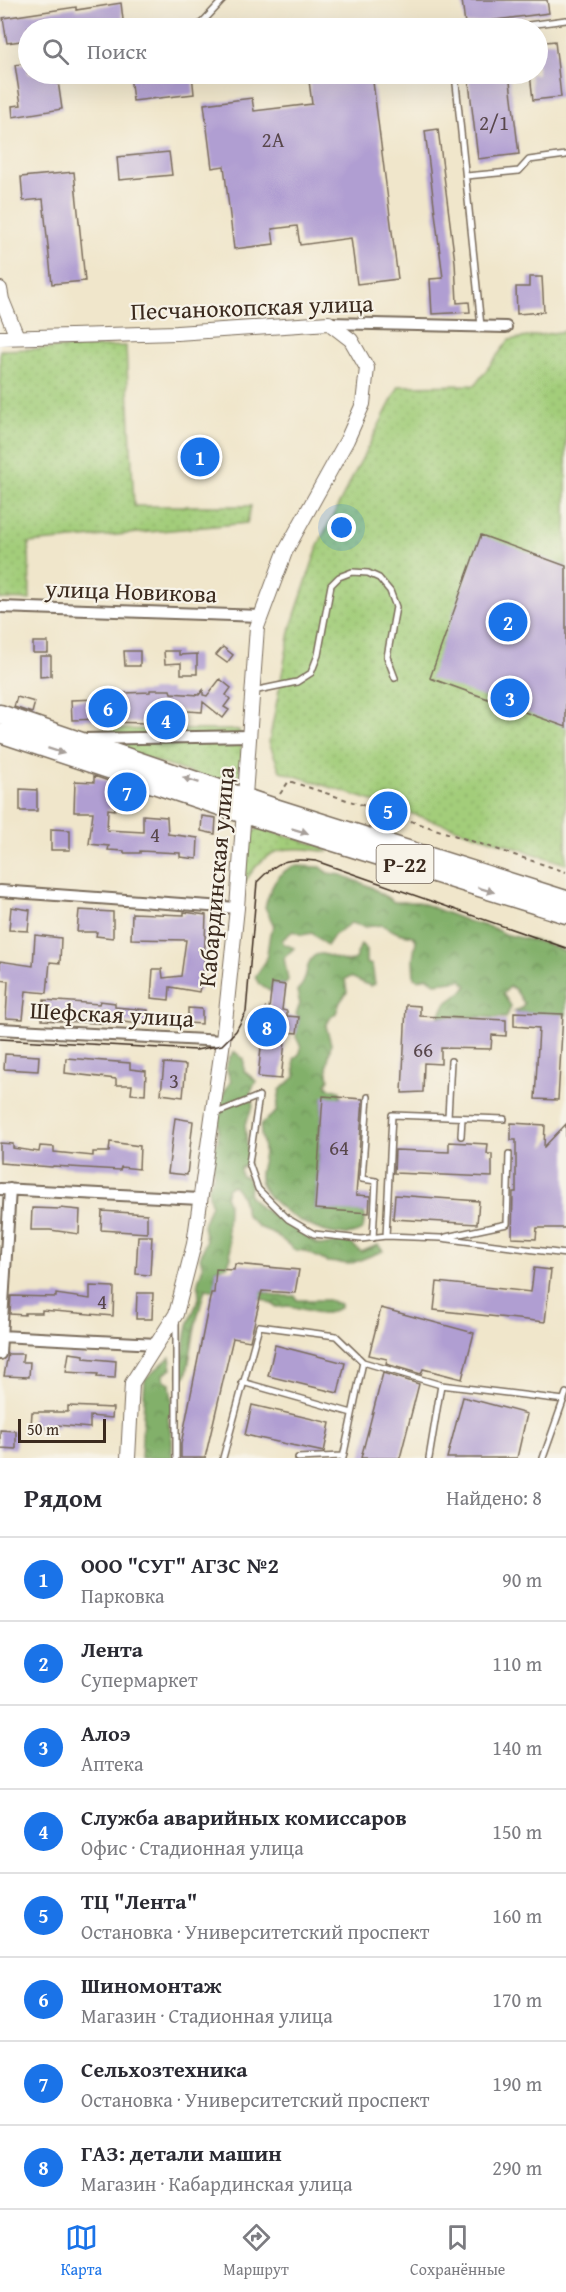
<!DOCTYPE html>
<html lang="ru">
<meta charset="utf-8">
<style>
:root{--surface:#fff;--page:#f7f7f7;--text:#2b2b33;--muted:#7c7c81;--line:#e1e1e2;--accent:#1a73e8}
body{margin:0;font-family:"Gentium Book Plus",serif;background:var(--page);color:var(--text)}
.scale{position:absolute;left:18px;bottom:15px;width:88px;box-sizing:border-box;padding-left:6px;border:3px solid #3b2a1e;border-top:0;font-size:16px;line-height:21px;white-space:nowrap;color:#3b2a1e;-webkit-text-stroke:4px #f7f3e8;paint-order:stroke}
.you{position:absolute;left:342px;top:528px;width:21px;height:21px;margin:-15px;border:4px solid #fff;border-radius:50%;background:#1a73e8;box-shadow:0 0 0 9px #1a73e833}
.badge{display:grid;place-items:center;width:39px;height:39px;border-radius:50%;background:var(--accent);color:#fff;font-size:20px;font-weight:700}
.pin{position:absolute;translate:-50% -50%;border:3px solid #fff;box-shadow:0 2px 6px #0006}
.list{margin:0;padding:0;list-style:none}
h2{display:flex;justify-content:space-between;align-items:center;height:78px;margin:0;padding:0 24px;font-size:26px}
h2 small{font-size:20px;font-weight:400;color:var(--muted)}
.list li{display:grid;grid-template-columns:39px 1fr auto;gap:18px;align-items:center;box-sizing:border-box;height:84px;padding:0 24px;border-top:2px solid var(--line)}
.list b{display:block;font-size:22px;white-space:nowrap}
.list p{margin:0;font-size:20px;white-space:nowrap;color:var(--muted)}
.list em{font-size:20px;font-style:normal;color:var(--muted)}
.icon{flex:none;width:33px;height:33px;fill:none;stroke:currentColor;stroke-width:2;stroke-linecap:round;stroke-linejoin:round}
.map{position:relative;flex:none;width:566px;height:1458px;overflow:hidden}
.search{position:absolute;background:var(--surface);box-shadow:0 6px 24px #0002;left:18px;right:18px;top:18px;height:66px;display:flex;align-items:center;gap:15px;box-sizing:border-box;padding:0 21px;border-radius:33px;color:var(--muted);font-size:22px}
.sheet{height:750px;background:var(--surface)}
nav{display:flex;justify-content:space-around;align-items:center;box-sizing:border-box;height:84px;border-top:2px solid var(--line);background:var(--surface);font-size:16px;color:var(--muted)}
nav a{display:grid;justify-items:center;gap:3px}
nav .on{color:var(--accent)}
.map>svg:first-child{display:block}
.green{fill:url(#green-dots);stroke:#6f7c4c;stroke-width:1.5}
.forest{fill:url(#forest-crowns);stroke:#5e6d44;stroke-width:1.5}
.building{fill:#b09ed2}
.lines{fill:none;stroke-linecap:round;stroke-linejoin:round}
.service-casing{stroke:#7a6c5b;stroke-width:8}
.minor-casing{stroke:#7a6c5b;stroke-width:14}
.tertiary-casing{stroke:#7a6c5b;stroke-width:16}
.trunk-casing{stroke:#7a6c5b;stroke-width:21}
.path{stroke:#7a6c5b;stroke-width:2;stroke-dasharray:4.5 4.5;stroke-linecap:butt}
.service{stroke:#fff;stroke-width:5}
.minor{stroke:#fff;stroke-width:10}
.tertiary{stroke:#fff;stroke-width:14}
.trunk{stroke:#fff;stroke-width:18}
.tram{stroke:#3b2a1e;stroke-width:1.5}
.oneway{fill:#a79f9a}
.labels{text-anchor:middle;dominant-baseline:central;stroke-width:4.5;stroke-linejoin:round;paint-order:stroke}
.number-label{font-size:21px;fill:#58474b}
.shield{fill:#f7f3e8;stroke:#73665b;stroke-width:1.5}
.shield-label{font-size:22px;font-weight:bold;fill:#3b2a1e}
.street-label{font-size:24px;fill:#3b2a1e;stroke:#f7f3e8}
</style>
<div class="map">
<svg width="566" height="1458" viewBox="0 0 566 1458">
<defs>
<pattern id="green-dots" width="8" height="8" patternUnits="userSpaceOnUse" patternTransform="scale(1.5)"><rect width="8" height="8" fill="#a3cd7a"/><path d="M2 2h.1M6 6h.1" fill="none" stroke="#8db069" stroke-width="1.8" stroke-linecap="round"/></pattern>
<pattern id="forest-crowns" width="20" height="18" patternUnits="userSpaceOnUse" patternTransform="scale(1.5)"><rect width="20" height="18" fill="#82b06a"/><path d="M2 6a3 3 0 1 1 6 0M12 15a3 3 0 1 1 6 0" fill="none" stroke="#6c8f57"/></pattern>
</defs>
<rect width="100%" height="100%" fill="#f7f3e8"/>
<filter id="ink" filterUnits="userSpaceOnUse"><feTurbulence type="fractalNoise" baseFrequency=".0167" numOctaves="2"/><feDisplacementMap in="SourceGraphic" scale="12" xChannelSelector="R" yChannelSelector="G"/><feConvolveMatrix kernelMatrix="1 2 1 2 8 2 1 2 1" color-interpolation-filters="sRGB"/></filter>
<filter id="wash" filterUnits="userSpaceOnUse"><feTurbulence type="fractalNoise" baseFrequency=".008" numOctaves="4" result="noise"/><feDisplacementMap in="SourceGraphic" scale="24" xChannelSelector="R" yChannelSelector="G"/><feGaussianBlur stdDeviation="1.35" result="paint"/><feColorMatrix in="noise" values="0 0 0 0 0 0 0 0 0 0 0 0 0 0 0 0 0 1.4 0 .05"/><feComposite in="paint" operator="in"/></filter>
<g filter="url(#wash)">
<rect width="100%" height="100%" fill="#f0e6cb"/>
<path class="green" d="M566,331V864L280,771L269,742L291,627L319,543L399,386L475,385L509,340Z
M126,346L134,506H251L247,523L29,543L30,600L0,599V350Z
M80,729L239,730C241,746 246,770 235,783L223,784L78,735Z
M259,828L321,846L329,852C286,846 268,844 243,885L248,839L250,834Z"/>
<path class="forest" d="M294,866L321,867L328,873L342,875L371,887L394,902H419L467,921L493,928L504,934L544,943L566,952V1015L514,1012L522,1008L524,1003L515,989L510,986L503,994L511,1006L506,1018L439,1016L445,1004L462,992L467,986L462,980L435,983L426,977L419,980L414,978L413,959L416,940L413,936L398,933L382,925L365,927L351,923L335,934L327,946L312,933L302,935L293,931L282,940L284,944L294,948L284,958L288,980L285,985L272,983L271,992L259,984L255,977L266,961L270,933L274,926L265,907C270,889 276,873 294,866Z
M361,944L366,949V963L372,965L375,984L370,986L351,977L345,979L347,992L340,1002L336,1013L331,1017L326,1026L331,1044L327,1066L329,1079L326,1084L329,1088L340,1091L341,1098L323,1097L315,1208L363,1212L365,1215L363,1229C338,1249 271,1211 261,1183C257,1173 264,1162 264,1151C264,1140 259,1136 261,1124L276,1112L280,1090L295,1077L294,1059L300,1053L301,1047L296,1037L299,1017L296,1014L300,1004L297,991C299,988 302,986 303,983C308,974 306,953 322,954C329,955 341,961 349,962L355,959Z
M235,1052L244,1059V1071L256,1081L250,1094L253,1106L245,1125L249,1163L240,1168L241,1176L247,1177L250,1185L249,1195L257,1205L317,1244C330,1249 337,1238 348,1242C352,1243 357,1249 361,1252L378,1245L383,1251L350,1264L327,1262L305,1251L295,1250L275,1234L259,1227L246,1215C244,1204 242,1193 233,1185L228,1188L225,1196L228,1203L227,1230L231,1257L227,1266L216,1269L215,1286L260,1291L276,1296H295L297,1300H328L340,1304V1308L327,1313H319L289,1306L277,1307L265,1300L248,1295L205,1289L196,1322L187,1373L183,1379L179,1375L188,1325L199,1298L198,1282L203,1266L200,1258L206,1241L203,1225L211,1204L208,1189L214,1174L213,1152L218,1141L219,1115L223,1109C220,1098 225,1090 231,1081L226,1068L229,1058Z
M170,1357L172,1369L163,1374L164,1380L170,1383C170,1395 176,1406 168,1418L172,1440V1458H141L145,1379Z"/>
<g id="blocks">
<path class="building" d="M462,0H547L549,13L465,24Z
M121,3L124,28H28V40L7,43L3,18L76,7V10Z
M555,41L561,97L533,100L530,74H537V43Z
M28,63V74H57L62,109L13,117L12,106L21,105L15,65Z
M142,74H192L194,94L133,101L130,75Z
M330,74H372L398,279L357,284L351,238L300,245L297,226L272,229L274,244L234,249L224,166L212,168L204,104L252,98L254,111L312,104L309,81L330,78Z
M468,74H509L519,154L478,159Z
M438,129L455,262L457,303L469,302L470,312L432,314L430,279L443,278L425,131Z
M169,152L172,175L119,180L117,157Z
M74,172L85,281L52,284L43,199L23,201L21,177Z
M529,277H542L544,312L517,314L516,287H529Z
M481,535L566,566V727L430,678Z
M33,642H48V653H33Z
M223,647L233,655L227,663L216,655Z
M124,651H140V666H125Z
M164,651H179V655L197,654V674H181V663L165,664Z
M40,656H51V676L40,677Z
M220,679L231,688L226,695L230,699L224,707L229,710L223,718L203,702L202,712L171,710V726H150V723L100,722V719L72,720L71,700L99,699V694L150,692V690H170L171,693L199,695L203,690V695L207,696Z
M17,697L35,702L32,713L14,707Z
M94,776L117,784L115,810L108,809L107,830L143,832V815L167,817L168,834L198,838L197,859L180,857V853L140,851V853H124V851L108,850L109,846L89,844L93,812H74L75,781L94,782Z
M20,789L37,790V811H20Z
M202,816L216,818L215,834L201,831Z
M51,829L70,830V850H51Z
M11,907L30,910L28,931L9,930Z
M79,910L113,912V938L96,936L97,932H77Z
M184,912L206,915L204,967L199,992L170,987L169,1000L151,998L153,969H162L163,978L181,976L186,940L131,939L132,913L184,915Z
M35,935L61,938L60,963L50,962L47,993L26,991L23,1019L6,1018L8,981L0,980V961L33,966Z
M272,983L285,985L282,1010L287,1011V1016L299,1017L297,1033L286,1032L281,1079L258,1077L265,1008L269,1009Z
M44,1000L99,1004L100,1001L115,1003V1007L148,1010V1025L115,1021V1024L42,1020Z
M406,1005L420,1006V1016L506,1020V1036L492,1035L491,1049L441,1048V1064L424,1063L423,1092L402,1093Z
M188,1008L202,1009V1024L188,1023Z
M514,1012L563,1014L558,1100L535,1099L539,1028L514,1026Z
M5,1054L39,1056L38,1071L4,1069Z
M66,1058L130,1063V1069L146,1071L145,1095L131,1094L132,1085H116V1079L65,1073Z
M164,1063L186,1065L183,1097L161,1094Z
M323,1096L363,1099L356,1195L370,1196L369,1213L315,1209Z
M175,1118L193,1121L187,1175L168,1173Z
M511,1123L545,1125L544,1147L566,1124V1228H537L536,1239L512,1238L513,1192H516V1140H511Z
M110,1142L140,1146L139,1169L121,1167L120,1170L53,1166L52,1167L0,1163V1143L13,1144V1148L39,1152L40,1146L54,1147V1152L93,1156V1152H109Z
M449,1142L488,1144L487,1154H492V1177L394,1173L395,1150L449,1152Z
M395,1195L479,1201L477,1224L393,1219Z
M32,1208L60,1209V1208L80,1210L79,1234L50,1230H31Z
M102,1211L147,1214V1233L101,1230Z
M138,1236H152L150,1275L136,1274Z
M235,1264L299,1270L295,1293L262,1291L250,1341L233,1338L205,1458H181V1444L211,1293H214L216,1269L234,1270Z
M534,1268L551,1270L545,1322L434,1310L437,1282L531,1292Z
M90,1286L114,1287L113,1316L42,1310V1313H25V1315L10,1314L11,1296L56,1297V1294L90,1299Z
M137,1293H153L152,1319H136Z
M381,1308L474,1333L462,1379L423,1369L421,1374L386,1364L387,1359L369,1355Z
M275,1345L345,1363L338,1393L268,1376Z
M69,1353L84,1355V1358L116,1361L115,1378L97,1377L98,1374L66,1372Z
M8,1354H23L22,1362H30L29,1377L4,1376Z
M383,1373L419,1384L400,1458H361Z
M463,1397L527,1414L517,1458H447Z
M252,1405L330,1423L324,1452L245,1435Z
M68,1406L113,1408L112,1418L90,1416V1428L58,1425V1428L31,1427L32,1412H68Z
M0,1430L16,1431V1449L0,1448Z"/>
</g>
</g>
<g filter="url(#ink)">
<use href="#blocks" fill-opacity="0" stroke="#7a6c5b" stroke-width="1.5"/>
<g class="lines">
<g class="service-casing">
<path id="service" d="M197,28L223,0
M506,28L566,20
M455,74L481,326
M466,176L519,171L529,160L566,155
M253,691L297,682L311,673L318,655L331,585L339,577L352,572L368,573L379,578L390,591L396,607L387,657L395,678
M368,1097L362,1179L376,1181L373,1238
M214,1114L259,1096L249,1163L258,1189L288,1219L314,1234L361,1239L386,1236L441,1238L566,1254
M448,1117L451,1061
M461,1136L462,1118
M386,1236L392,1115L504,1119
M446,1237L507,1224L509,1154
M242,1382L352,1413
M176,1458V1321
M223,1458L259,1326L336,1336L363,1362L441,1385
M298,1458L342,1456
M343,1458L363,1362
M429,1458L441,1385L564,1400
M543,1458L566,1393"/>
</g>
<g class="minor-casing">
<path id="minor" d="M329,323L506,327
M0,607L261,616
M86,739L250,736
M0,891L237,908
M0,1029L223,1041
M0,1189L200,1199
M0,1336L157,1344
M0,1354L10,1189"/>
</g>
<g class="tertiary-casing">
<path id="tertiary" d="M0,289L2,300L17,337
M0,338L177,333L329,323L351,340L367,368L363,404L347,440L285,552L257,627L237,908L223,1041L194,1244L176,1314L132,1383L128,1458"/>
</g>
<g class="trunk-casing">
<path id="trunk" d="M0,714L275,808L566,900
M0,733L244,814L566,914"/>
</g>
<path class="path" d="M280,794L289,781L566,872"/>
<use href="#service" class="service"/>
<use href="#minor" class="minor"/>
<use href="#tertiary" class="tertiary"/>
<use href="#trunk" class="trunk"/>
<path class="tram" d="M0,1039L196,1050L222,1045L236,1031L246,1012L257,882C278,860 286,858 316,861L566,948"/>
</g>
<defs><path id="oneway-solid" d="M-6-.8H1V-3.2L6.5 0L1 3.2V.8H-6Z" transform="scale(1.5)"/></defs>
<g class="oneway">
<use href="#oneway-solid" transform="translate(56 751) rotate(18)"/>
<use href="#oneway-solid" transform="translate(191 780) rotate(-161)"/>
<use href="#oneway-solid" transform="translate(300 831) rotate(17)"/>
<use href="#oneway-solid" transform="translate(486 890) rotate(17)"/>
</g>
</g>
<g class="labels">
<g class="number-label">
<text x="494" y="122">2/1</text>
<text x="273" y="139">2А</text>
<text x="155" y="834">4</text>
<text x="423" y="1049">66</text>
<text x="174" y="1080">3</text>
<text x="339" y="1147">64</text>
<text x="102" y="1301">4</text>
</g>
<rect class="shield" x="376.5" y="845" width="57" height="38" rx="4.5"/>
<g class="shield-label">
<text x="405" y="864">Р-22</text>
</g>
<g class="street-label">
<text transform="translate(252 307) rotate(-2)">Песчанокопская улица</text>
<text transform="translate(131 591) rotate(2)">улица Новикова</text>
<text transform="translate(216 877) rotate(-85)">Кабардинская улица</text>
<text transform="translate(112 1014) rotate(3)">Шефская улица</text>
</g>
</g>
</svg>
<div class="scale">50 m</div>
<div class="you"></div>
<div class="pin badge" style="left:200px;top:457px">1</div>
<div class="pin badge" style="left:508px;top:622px">2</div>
<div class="pin badge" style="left:510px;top:698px">3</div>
<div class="pin badge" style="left:166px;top:720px">4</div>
<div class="pin badge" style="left:388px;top:811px">5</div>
<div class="pin badge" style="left:108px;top:708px">6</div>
<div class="pin badge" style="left:127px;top:792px">7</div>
<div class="pin badge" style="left:267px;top:1027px">8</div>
<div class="search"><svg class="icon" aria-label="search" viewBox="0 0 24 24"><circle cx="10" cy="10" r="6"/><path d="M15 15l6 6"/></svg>Поиск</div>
</div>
<section class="sheet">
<h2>Рядом<small>Найдено: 8</small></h2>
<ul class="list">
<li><span class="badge">1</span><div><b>ООО &quot;СУГ&quot; АГЗС №2</b><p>Парковка</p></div><em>90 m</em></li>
<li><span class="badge">2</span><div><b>Лента</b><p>Супермаркет</p></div><em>110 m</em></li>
<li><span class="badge">3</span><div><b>Алоэ</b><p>Аптека</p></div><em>140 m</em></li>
<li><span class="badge">4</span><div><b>Служба аварийных комиссаров</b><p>Офис · Стадионная улица</p></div><em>150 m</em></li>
<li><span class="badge">5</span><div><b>ТЦ &quot;Лента&quot;</b><p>Остановка · Университетский проспект</p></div><em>160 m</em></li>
<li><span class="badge">6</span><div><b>Шиномонтаж</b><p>Магазин · Стадионная улица</p></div><em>170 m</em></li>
<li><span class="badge">7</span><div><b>Сельхозтехника</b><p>Остановка · Университетский проспект</p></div><em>190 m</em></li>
<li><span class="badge">8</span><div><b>ГАЗ: детали машин</b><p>Магазин · Кабардинская улица</p></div><em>290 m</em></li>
</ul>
</section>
<nav>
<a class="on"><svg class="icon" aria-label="map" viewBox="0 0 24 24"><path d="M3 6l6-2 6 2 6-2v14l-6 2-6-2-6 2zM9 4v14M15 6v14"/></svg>Карта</a>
<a><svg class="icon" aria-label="directions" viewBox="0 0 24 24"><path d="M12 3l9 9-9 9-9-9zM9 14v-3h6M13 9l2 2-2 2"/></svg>Маршрут</a>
<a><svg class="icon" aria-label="saved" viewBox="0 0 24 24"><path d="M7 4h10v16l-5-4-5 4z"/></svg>Сохранённые</a>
</nav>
